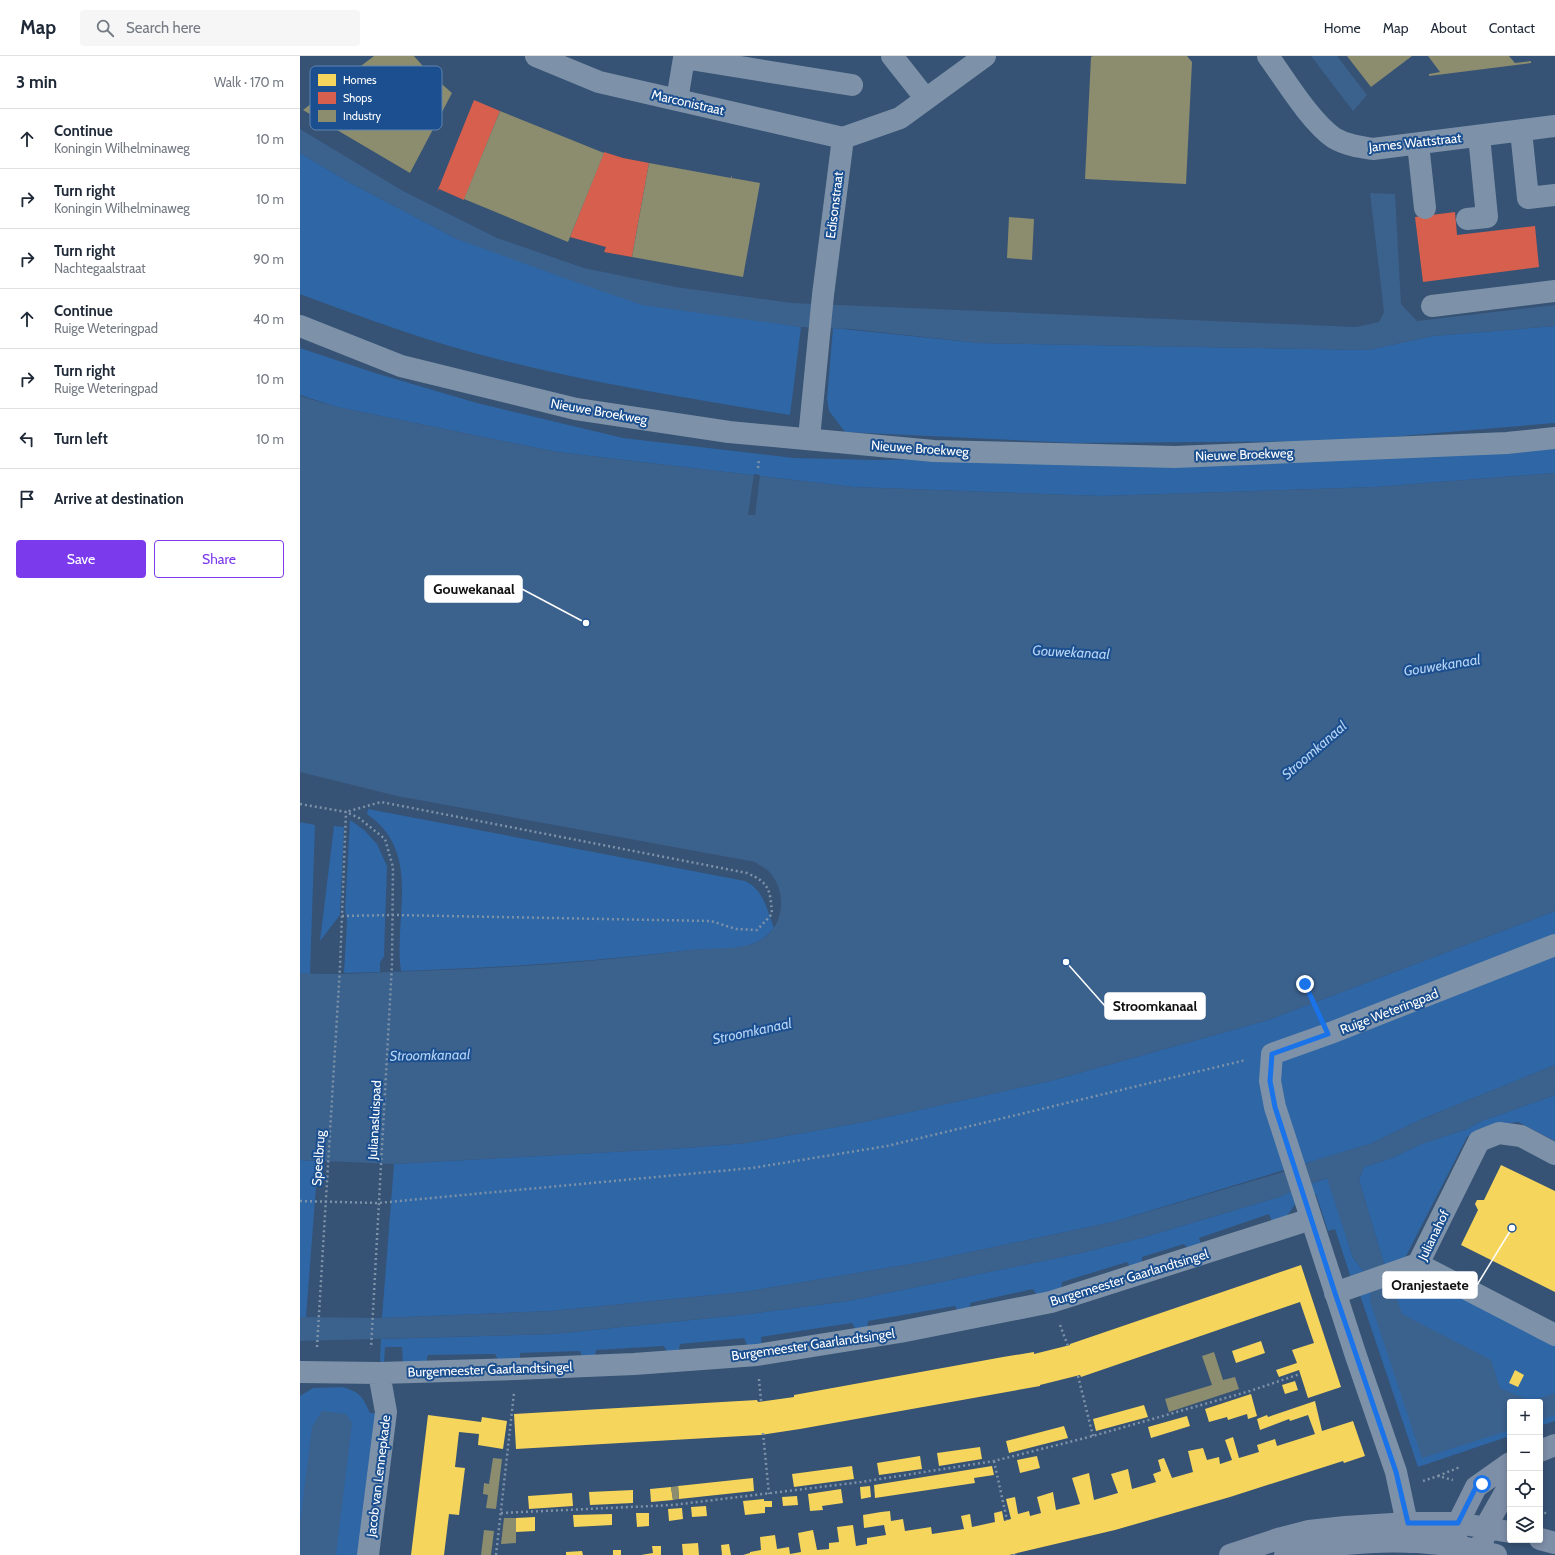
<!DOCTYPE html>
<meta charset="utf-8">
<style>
:root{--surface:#fff;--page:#f6f6f7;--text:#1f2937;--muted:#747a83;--line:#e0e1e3;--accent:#7c3aed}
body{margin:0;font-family:Cabin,sans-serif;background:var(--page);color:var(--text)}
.controls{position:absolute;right:12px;bottom:12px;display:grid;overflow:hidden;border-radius:4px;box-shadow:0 2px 6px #0003}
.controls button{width:36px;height:36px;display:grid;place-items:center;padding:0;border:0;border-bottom:1px solid var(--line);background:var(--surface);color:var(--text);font:20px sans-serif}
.stop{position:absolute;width:12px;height:12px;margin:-9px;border:3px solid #1a73e8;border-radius:50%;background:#fff}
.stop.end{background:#1a73e8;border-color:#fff;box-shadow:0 1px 4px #0008}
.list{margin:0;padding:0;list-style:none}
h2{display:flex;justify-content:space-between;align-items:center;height:52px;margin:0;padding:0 16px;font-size:17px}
h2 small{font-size:13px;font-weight:400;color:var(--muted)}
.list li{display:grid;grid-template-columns:26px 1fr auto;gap:12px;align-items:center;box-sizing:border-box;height:60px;padding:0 16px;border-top:1px solid var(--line)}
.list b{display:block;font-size:15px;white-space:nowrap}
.list p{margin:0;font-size:13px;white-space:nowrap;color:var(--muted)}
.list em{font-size:13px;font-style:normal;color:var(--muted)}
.actions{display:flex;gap:8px;padding:12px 16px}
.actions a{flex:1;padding:9px 0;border:1px solid var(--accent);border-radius:4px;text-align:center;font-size:14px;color:var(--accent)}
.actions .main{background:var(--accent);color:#fff}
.icon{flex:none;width:22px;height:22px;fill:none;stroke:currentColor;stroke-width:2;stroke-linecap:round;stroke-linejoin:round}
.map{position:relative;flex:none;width:1255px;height:1499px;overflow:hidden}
header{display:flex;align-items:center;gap:24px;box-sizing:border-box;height:56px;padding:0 20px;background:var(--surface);border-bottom:1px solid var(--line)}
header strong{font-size:19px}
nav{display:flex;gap:22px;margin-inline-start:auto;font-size:14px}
.search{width:280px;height:36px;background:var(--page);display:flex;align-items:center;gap:10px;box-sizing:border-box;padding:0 14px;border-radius:4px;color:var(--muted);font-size:15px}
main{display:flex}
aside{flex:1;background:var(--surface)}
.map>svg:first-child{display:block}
.green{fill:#2f66a5}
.water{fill:#3b618d}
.pier{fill:#365274}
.homes{fill:#f6d55c}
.shops{fill:#d6604d}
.industry{fill:#8c8c6e}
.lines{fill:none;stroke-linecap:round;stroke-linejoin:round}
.path{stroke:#7d92a8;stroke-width:2.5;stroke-dasharray:2 3;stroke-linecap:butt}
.minor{stroke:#7d92a8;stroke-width:22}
.major{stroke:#7d8ea7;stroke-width:22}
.route{stroke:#1a73e8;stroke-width:5}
.labels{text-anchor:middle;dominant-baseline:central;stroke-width:4;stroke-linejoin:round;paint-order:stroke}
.street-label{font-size:13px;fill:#fff;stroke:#1b4f8f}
.water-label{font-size:14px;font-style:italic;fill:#b5d3f5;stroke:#1b4f8f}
.key{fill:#1b4f8f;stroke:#5f84b1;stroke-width:1}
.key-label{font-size:11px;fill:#fff}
.leader{fill:none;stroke:#fff;stroke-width:1.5}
.callout-dot{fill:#fff;stroke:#1b4f8f;stroke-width:1.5}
.callout{fill:#fff;stroke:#fff;stroke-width:1.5}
.callout-label{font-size:14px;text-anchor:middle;font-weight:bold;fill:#111}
</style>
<header>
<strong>Map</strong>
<div class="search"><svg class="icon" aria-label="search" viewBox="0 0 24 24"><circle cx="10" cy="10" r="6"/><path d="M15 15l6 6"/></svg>Search here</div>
<nav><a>Home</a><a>Map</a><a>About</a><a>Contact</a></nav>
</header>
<main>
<aside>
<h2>3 min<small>Walk · 170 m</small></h2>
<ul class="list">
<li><svg class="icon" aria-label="ahead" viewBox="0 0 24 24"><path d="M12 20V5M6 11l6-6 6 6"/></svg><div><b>Continue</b><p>Koningin Wilhelminaweg</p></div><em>10 m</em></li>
<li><svg class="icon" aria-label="right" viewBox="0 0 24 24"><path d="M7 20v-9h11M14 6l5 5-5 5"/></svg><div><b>Turn right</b><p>Koningin Wilhelminaweg</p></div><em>10 m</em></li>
<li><svg class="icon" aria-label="right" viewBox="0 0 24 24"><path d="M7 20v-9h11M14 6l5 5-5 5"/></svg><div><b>Turn right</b><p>Nachtegaalstraat</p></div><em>90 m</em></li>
<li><svg class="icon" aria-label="ahead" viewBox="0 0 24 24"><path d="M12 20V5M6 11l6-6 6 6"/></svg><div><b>Continue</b><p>Ruige Weteringpad</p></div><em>40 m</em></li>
<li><svg class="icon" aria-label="right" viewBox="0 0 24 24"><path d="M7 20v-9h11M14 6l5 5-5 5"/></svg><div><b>Turn right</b><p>Ruige Weteringpad</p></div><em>10 m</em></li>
<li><svg class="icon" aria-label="left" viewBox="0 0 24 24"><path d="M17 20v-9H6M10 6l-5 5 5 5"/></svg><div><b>Turn left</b></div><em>10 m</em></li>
<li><svg class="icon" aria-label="arrive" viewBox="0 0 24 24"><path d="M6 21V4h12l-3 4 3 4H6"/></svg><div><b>Arrive at destination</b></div></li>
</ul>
<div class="actions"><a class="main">Save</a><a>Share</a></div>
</aside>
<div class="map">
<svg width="1255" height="1499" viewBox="0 0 1255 1499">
<rect width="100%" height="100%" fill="#365274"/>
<path class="green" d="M0,97L47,125L157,183L445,262L501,271L490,359C375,340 258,322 146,289C97,274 48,256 0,238Z
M1255,270V367L1101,380L1026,385L775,387L545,376L529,355L527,343L533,272L679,287L1068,294L1133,280Z
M0,292L75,317L177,347L323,382L494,402L574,404L646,403L1255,384V417L1076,431L801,440L553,431L257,396L37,351L0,339Z
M68,753L445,825C464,834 467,854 474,872C469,878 463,884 455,887C433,896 406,892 383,895C289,906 195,912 101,915C93,860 123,797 67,758Z
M50,764L64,774L77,788L87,810L84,900L80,907V916L44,917L47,864L45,855Z
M0,766L15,769L10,918L0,917Z
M34,770L44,771L40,859L20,885Z
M1255,855V1009L1122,1063L1070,1088L813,1166L623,1206L444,1236L252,1255L82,1262L94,1108L385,1092L446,1087L569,1065L754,1024L968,964Z
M1255,1039V1085L1218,1066L1185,1071L1167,1081L1104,1204L1085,1211L1059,1124L1064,1111L1092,1102L1121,1088L1167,1073L1179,1066Z
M0,1104L18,1105L6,1261H0Z
M1028,1122L1053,1202L1065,1217L1051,1222L1035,1173L1028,1175L1016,1138L1011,1140L1007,1129Z
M994,1134L998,1144L987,1160L972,1166L969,1158L899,1182L902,1191L890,1195L884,1188L842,1201V1211L832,1213L827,1206L762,1226L761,1235L738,1241L733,1233L670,1247V1256L660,1258L655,1250L568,1265L567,1274L557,1275L552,1267L461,1281L462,1290L448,1291L444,1282L380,1288L378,1298H368L364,1290L296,1294L294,1304H283L280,1295L220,1297V1306H199L195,1298L128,1299L126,1307L103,1308L102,1291H85L84,1308L80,1305L81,1283L253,1278L440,1259L548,1245L781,1197L841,1182L979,1141Z
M1115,1218L1255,1288V1365L1240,1370V1346H1210V1380L1118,1411L1059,1236Z
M43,1331C60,1336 63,1341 70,1357H78L61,1499H0V1340L13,1332Z"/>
<path class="water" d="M1011,0H1037L1067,39L1053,55Z
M0,73L103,135L197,182L284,212L376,231L492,247L1056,271L1079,266L1084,256L1070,137L1095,138L1101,248L1117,265L1255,249V270L1133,280L1068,294L679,287L551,273L501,271L342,249L267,223L157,183L47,125L0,97Z
M0,340L37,351L257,396L553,431L801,440L1076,431L1255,417V855L968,964L754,1024L569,1065L446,1087L385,1092L94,1108L0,1104V917C38,920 77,916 115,915C202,912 288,907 374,896C384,895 394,893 404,893C421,892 439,893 455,887C483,876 488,841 472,819C468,813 460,810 455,806L97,740L0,716Z
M1255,1009V1039L1179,1066L1167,1073L1121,1088L1092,1102L1064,1111L1059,1124L1085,1211L1065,1217L1053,1202L1027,1122L1007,1129L979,1141L841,1182L781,1197L548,1245L440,1259L253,1278L0,1285V1261L82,1262L252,1255L444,1236L623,1206L813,1166L986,1115L1022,1102L1070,1088L1122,1063Z
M1091,1225L1102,1258L1191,1304L1200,1332L1231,1345L1255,1337V1359L1240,1364V1346H1210V1374L1122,1402L1070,1245L1071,1232Z
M22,1355L46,1358L52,1367L36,1499H0V1467L12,1371Z"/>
<path class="pier" d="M454,418L460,419L455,459H448Z"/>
<path class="homes" d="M1201,1109L1255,1135V1236L1161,1189L1178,1154L1175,1148L1177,1144H1184Z
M1001,1209L1041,1331L1008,1342L999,1314L979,1321L976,1314L997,1307L992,1294L1014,1287L1000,1246L781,1321L780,1319L740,1329V1330L500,1373L460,1379L216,1393L214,1358L457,1344L458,1346L494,1341V1339L703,1301L734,1296V1298L770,1289V1288Z
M961,1285L965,1297L936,1307L932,1295Z
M1215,1314L1224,1319L1218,1331L1209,1327Z
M995,1325L998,1334L985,1338L982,1329Z
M951,1338L957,1360L948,1363L947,1358L928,1364L927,1361L909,1366L905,1353Z
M1015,1345L1022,1375L1053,1365L1065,1400L1044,1407L1043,1405L930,1441L815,1474L709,1499H443L450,1497V1496L461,1494L460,1481L475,1479L477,1493L489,1491L490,1498L501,1496L498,1477L513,1474L517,1494L529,1493V1487L539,1486L537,1471L553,1469L556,1490L567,1488V1482L586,1479L584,1469L564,1472L563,1459L581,1456L590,1455L591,1465L603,1463L605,1475L631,1471L632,1478L664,1473L661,1460L670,1458L672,1471L695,1466L694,1457L702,1455L704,1465L711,1463L706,1443L715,1441L718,1458L729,1455L730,1460L741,1457L737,1441L753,1436L756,1454L780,1448L772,1422L789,1417L794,1444L818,1437L811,1418L828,1413L832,1433L856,1426L853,1418L861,1415L858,1404L864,1402L872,1422L893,1416L888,1395L903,1392L907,1404L919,1401L920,1408L932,1404L925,1384L933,1381L939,1402L959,1396L957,1389L975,1383L977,1390L1015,1378L1008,1359L990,1365L989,1363L960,1374L957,1363L967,1359L968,1361Z
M844,1349L848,1361L796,1375L793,1363Z
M128,1359L181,1366L182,1361L207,1365L203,1393L178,1389L179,1378L159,1376L155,1411L165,1412L159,1459L149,1458L144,1499H111Z
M887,1360L890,1370L851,1382L848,1371Z
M764,1370L768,1382L709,1397L706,1385Z
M680,1391L682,1403L639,1410L637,1397Z
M620,1400L622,1413L579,1419L577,1407Z
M737,1400L740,1412L720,1417L717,1404Z
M552,1410L554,1423L494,1431L492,1418Z
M692,1410L694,1419L674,1422L675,1427L575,1442L574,1429Z
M453,1422L454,1435L379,1443L378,1430Z
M570,1430L571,1441L561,1443L560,1431Z
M371,1431L373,1444L351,1446L350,1433Z
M541,1433L543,1447L522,1450L523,1454L510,1455L508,1438Z
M333,1434V1447L290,1449L289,1436Z
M272,1437L273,1450L229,1453L228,1440Z
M497,1440L498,1449L483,1450L482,1441Z
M464,1443V1445H472V1451H465V1457L445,1459L443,1445Z
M406,1450L407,1460L392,1461L391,1451Z
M382,1452L383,1463L369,1465L368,1453Z
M336,1457H349V1470L337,1471Z
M312,1458V1469L274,1471L273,1459Z
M235,1461V1475L216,1476V1462Z
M398,1487L399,1499H383L382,1488Z
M429,1488L431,1499H422L421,1489Z
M352,1490H361V1499H341L353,1497Z
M313,1494H321V1499H313Z
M282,1495L283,1499H266V1496Z"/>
<path class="shops" d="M174,44L200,55L164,144L139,133L137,136Z
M304,96L323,102L349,107L332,201L304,196L306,191L270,181Z
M1155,156L1157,179L1235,170L1239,211L1123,226L1115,161Z"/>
<path class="industry" d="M74,0H114L128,16L152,37L110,117L3,54Z
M793,0H887L892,6L886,128L785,123L791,1Z
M1047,0H1112L1071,31Z
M1128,0H1209L1215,7L1231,5V7L1129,20V18L1140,16Z
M200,55L304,97L268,186L164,143Z
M349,107L431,122L432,119V122L460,127L443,221L332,201Z
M709,161L734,163L732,204L707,202Z
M914,1296L923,1324L935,1321L939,1333L869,1356L865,1343L912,1329L902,1300Z
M193,1402L202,1403L196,1453L186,1452L188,1439L183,1438L184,1427L189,1428Z
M378,1430L379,1443L373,1444L371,1431Z
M204,1462H216V1487L201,1488Z
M184,1474L194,1475L191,1499H181Z"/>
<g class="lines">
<path class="path" d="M458,412L459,403
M0,748L46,756L59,762L85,783L93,811L92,908L71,1292
M42,860L94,859L411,865L436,873L457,874L472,858C470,834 470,827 447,817L81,746L46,756
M1005,928L1018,956
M0,1145L78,1147L452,1112L587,1090L946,1004
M760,1269L768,1290
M17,1291L40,911L46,756
M778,1320L793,1380
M459,1323L461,1345
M463,1377L469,1438
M694,1405L707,1464
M1138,1420L1160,1411
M1123,1425L1138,1420L1153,1424
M1240,1454L1247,1458
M201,1457L373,1449L561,1426L694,1405L793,1380L950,1335L1000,1318
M714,1498V1499
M196,1499L214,1337"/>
<path class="minor" d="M236,0L299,26L543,82
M592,0L626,43
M968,0C986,25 1010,65 1034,82C1046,89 1060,91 1073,93L1255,70
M377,44L384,2L552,29
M1221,75L1228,142L1255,139
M1118,88L1125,152
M1167,163L1187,161L1179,80
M1132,250L1255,235
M0,270L101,310L276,353L429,376L634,395L875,401L1207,387L1255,382
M509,382L523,239L543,82L600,62L685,0
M1255,1098L1221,1080L1199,1077L1179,1085L1118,1208L1255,1279
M1035,1237L1118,1208
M0,1316L79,1317L216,1313L334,1308L457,1299L600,1276L751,1246L1011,1163
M1111,1486L1096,1416L1056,1300L975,1051L970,1025L972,998L1028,978L1255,889
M68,1499L86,1356L79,1317"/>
<path class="major" d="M1240,1395L1255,1389
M1156,1481L1158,1467L1176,1431L1210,1407
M1240,1483L1255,1487
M1183,1485L1185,1472L1210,1428
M930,1499L978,1483L1009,1475L1045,1471L1108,1467H1158L1210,1476
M985,1499C1037,1485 1102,1482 1155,1490C1168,1492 1182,1496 1196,1499"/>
</g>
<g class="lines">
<path class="route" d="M1005,928L1028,978L972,998L970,1025L975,1051L1035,1237L1096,1416L1108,1467H1158L1176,1431L1182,1428"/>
</g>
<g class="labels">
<g class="street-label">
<text transform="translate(388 46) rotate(13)">Marconistraat</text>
<text transform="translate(1115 86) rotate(-6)">James Wattstraat</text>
<text transform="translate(534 149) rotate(-83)">Edisonstraat</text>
<text transform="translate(299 355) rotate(10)">Nieuwe Broekweg</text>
<text transform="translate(620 392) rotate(4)">Nieuwe Broekweg</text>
<text transform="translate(944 398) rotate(-2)">Nieuwe Broekweg</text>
<text transform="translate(1089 955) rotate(-21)">Ruige Weteringpad</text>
<text transform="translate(74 1064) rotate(-87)">Julianasluispad</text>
<text transform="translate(18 1102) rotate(-86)">Speelbrug</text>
<text transform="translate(1133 1179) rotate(-64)">Julianahof</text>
<text transform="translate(829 1221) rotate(-17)">Burgemeester Gaarlandtsingel</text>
<text transform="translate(513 1288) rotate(-8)">Burgemeester Gaarlandtsingel</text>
<text transform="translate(190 1313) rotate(-2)">Burgemeester Gaarlandtsingel</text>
<text transform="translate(78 1420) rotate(-83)">Jacob van Lennepkade</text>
</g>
<g class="water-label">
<text transform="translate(771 596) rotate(3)">Gouwekanaal</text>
<text transform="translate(1142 609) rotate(-9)">Gouwekanaal</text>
<text transform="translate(1014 694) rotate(-41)">Stroomkanaal</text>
<text transform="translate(452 975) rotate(-12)">Stroomkanaal</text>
<text transform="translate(130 999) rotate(-1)">Stroomkanaal</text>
</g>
</g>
<rect x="10" y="10" width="132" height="64" rx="6" class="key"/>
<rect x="18" y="18" width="18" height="12" fill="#f6d55c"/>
<rect x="18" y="36" width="18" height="12" fill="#d6604d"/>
<rect x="18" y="54" width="18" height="12" fill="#8c8c6e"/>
<g class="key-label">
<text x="43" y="28">Homes</text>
<text x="43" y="46">Shops</text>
<text x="43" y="64">Industry</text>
</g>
<path class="leader" d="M286 567L222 533M766 906L805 950M1212 1172L1177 1229"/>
<g class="callout-dot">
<circle cx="286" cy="567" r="4"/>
<circle cx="766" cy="906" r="4"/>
<circle cx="1212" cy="1172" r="4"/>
</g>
<g class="callout">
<rect x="125" y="520" width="97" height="26" rx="4"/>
<rect x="805" y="937" width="100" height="26" rx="4"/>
<rect x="1083" y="1216" width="94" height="26" rx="4"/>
</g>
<g class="callout-label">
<text x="174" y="538">Gouwekanaal</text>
<text x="855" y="955">Stroomkanaal</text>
<text x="1130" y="1234">Oranjestaete</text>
</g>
</svg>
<div class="controls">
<button>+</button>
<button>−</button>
<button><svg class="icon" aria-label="locate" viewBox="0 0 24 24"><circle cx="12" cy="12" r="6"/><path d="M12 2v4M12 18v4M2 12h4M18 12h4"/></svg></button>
<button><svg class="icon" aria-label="layers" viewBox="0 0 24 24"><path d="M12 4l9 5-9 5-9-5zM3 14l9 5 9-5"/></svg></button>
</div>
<div class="stop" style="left:1182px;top:1428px"></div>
<div class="stop end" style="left:1005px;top:928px"></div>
</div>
</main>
